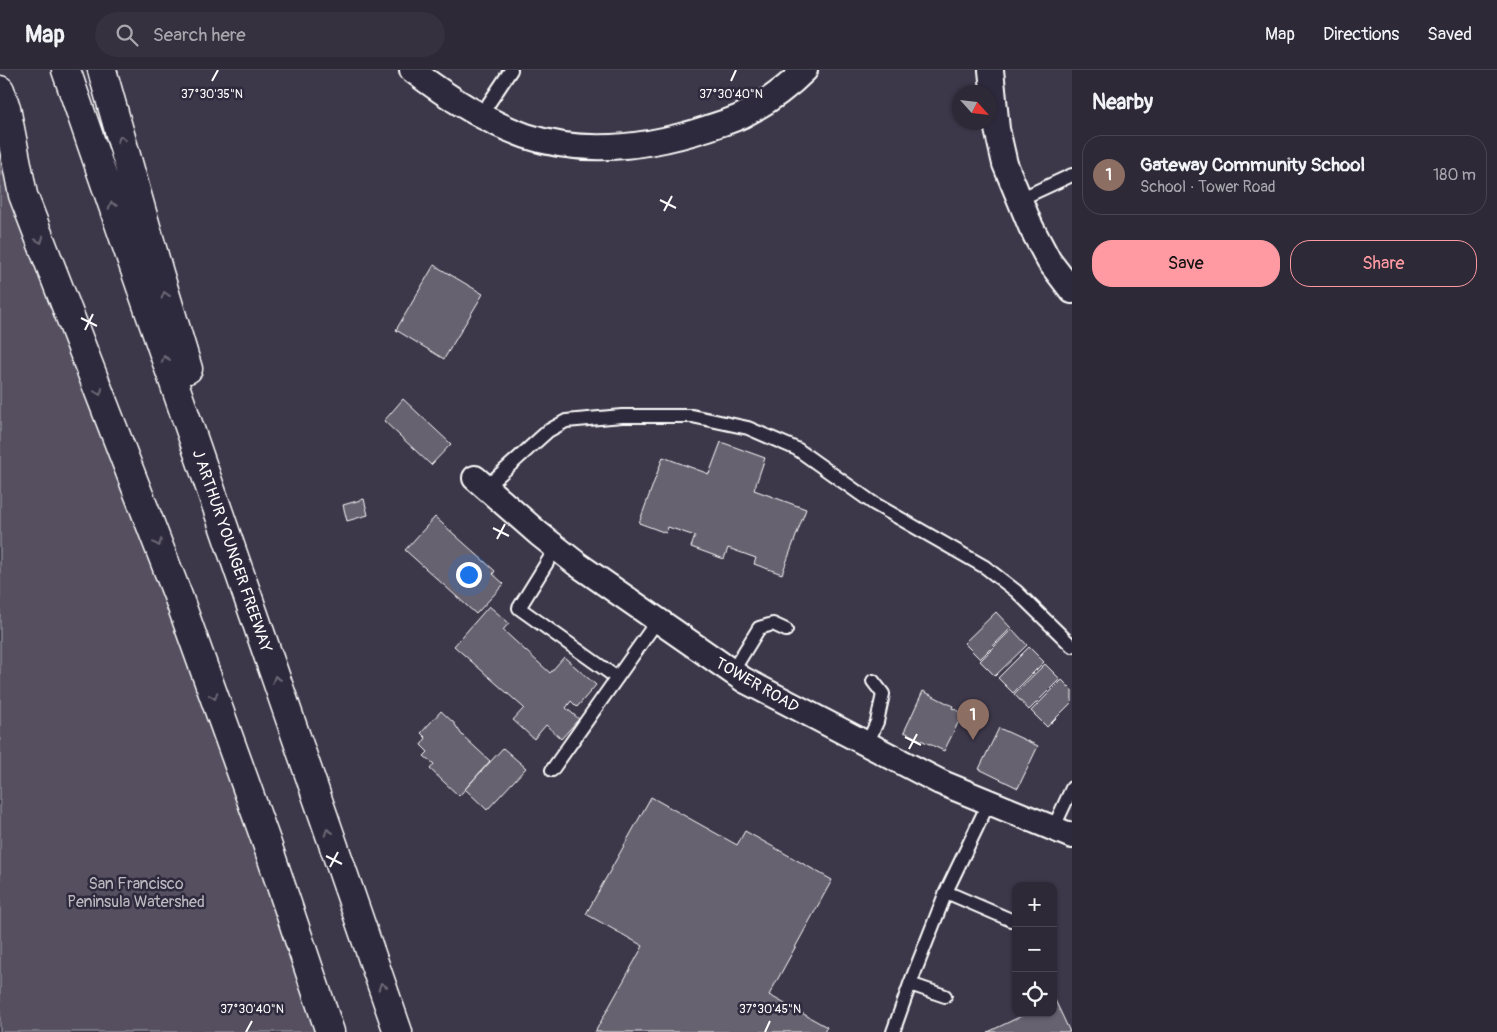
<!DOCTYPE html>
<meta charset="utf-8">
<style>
:root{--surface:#2d2937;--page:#35313f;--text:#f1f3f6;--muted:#a7a6ad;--line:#484552;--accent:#ff9aa2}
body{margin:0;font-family:Pangolin,sans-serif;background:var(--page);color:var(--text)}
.controls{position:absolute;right:15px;bottom:15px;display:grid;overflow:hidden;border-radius:10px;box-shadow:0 1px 4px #0004}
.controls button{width:45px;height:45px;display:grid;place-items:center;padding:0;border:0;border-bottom:1px solid var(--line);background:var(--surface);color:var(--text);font:25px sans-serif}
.compass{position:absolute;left:952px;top:15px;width:45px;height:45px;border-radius:50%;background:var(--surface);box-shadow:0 1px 4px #0004;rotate:117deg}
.you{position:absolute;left:468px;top:504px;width:18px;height:18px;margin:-12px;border:4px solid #fff;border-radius:50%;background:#1a73e8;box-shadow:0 0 0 8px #1a73e833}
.badge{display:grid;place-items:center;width:32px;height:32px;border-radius:50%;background:var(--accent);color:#fff;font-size:16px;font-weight:700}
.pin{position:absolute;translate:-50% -41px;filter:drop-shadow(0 1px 2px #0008)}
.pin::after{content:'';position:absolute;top:26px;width:18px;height:15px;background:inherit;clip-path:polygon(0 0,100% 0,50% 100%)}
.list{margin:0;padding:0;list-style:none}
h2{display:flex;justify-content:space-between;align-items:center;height:65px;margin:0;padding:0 20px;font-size:21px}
h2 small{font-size:16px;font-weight:400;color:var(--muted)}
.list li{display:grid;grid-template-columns:32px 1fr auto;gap:15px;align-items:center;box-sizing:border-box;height:80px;margin:0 10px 10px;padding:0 10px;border:1px solid var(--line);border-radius:20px}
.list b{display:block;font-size:19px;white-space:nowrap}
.list p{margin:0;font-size:16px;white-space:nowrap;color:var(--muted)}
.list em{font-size:16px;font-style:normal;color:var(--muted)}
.actions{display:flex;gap:10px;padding:15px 20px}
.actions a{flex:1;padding:11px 0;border:1px solid var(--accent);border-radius:20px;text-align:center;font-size:18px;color:var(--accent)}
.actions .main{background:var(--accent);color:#111}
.icon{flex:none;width:28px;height:28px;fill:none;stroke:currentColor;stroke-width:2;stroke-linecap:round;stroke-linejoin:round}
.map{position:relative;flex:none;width:1072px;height:962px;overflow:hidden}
header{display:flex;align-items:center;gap:30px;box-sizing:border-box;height:70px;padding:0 25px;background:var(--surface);border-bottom:1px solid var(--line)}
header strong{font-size:24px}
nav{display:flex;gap:28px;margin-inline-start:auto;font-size:18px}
.search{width:350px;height:45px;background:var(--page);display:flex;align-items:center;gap:12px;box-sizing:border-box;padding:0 18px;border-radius:28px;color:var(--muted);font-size:19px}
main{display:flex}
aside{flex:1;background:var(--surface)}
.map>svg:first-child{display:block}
.green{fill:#555060;stroke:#aaa8b0}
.building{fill:#666270;stroke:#fff}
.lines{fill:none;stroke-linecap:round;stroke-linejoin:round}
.lane-casing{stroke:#fff;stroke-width:16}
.street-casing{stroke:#fff;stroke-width:28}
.highway-casing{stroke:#fff;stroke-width:31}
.lane{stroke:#2f2a3d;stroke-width:12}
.street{stroke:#2f2a3d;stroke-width:24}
.highway{stroke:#2f2a3d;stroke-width:28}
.oneway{stroke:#6d6a77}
.ticks{fill:none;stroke:#fff;stroke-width:2}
.labels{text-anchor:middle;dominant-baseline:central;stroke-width:5;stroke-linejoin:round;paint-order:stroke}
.street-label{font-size:16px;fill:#fff;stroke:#2f2a3d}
.park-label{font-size:16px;fill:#bbb9bf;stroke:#2f2a3d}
.ticks-label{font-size:12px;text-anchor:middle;fill:#fff;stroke:#2f2a3d;stroke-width:5;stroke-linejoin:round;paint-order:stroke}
</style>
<header>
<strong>Map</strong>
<div class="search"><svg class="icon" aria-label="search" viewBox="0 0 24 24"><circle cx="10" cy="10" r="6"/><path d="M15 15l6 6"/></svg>Search here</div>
<nav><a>Map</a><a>Directions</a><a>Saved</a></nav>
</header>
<main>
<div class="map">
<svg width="1072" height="962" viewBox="0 0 1072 962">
<rect width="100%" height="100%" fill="#3c3749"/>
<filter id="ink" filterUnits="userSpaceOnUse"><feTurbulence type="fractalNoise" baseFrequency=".02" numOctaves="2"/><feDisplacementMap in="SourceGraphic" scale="10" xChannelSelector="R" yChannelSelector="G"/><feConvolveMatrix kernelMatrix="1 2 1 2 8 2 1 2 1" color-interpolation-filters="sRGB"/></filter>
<g filter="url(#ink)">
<path class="green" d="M0,74L328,962H0Z"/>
<path class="building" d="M434,195L483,224L444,289L396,260Z
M403,329L451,374L431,395L384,351Z
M721,372L765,388L754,420L806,439L782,504L754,494L756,488L728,478L724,489L691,477L695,466L668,457L666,463L639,453L663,387L709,404Z
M364,429L368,445L347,451L343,435Z
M435,447L495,501L493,504L504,514L476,544L405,480Z
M489,536L509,553L503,560L550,603L564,587L596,615L577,637L571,631L566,638L579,649L561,669L546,655L534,669L513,650L524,638L454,576Z
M996,542L1011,558L980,589L964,573Z
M1012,559L1027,575L995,606L980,591Z
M1029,577L1044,592L1013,623L998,608Z
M1045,594L1060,609L1029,640L1014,624Z
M1062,610L1072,620V632L1047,657L1031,641Z
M923,621L953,636L952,638L963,643L944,681L904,662Z
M441,641L454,653L462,665L490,691L459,726L430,699L434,694L424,686L428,682L421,675L426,668L421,663Z
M999,658L1038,676L1018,718L979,699Z
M503,678L526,698L487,740L465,719Z
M651,727L737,775L745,761L832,810L769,925L827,957L824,962H595L643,876L586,844Z
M1055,930L1070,962H988L1028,943H1053V931Z"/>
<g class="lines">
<g class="lane-casing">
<path id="lane" d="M481,45L511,0
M1020,129L1072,105
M486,417L548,361L566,351L622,346H692L748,358L797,379L873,433L985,497L1016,521L1072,576
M556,478L519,538L617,608
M732,602L759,558L773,554L786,560
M867,674L877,652L883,624L873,611
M552,700L657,551
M1053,759L1072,718
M946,822L1011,850
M910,914L945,926
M893,962L910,914L946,822L989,732"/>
</g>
<g class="street-casing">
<path id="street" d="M412,0C447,27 484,51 526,66C586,86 650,77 708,58C721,53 736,50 747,43C769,31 788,17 805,0
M991,0L997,59L1005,94L1031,157L1049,191L1072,221
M475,408L539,464L577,494L744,610L940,712L1072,766"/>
</g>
<g class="highway-casing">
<path id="highway" d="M66,0L398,962
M102,0L159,203L188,299
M0,20L6,38L23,125L178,526L266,771L330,962"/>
</g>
<use href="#lane" class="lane"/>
<use href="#street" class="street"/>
<use href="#highway" class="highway"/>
</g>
<defs><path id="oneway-chevron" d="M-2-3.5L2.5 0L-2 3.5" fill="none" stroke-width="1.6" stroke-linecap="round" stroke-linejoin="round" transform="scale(1.25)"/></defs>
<g class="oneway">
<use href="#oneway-chevron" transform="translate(121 69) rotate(-106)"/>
<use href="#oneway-chevron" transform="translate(112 135) rotate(-109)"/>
<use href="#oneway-chevron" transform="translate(40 170) rotate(69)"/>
<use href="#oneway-chevron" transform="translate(165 225) rotate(-107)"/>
<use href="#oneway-chevron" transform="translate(165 289) rotate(-109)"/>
<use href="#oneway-chevron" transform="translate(99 322) rotate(69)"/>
<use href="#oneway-chevron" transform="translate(158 473) rotate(69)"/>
<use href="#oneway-chevron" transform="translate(276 609) rotate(-109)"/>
<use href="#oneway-chevron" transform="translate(214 626) rotate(70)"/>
<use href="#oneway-chevron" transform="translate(328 762) rotate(-109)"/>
<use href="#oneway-chevron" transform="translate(382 916) rotate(-109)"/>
</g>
</g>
<path class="ticks" d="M212,11L218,0M731,11L736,0M660,130L676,138M664,141L672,126M81,248L97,256M85,260L93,244M493,458L509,466M497,469L505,454M905,667L921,675M909,679L917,664M326,786L342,794M330,797L338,782M246,962L252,951M765,962L770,951"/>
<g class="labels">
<g class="street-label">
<text transform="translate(232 481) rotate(71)">J ARTHUR YOUNGER FREEWAY</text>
<text transform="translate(757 615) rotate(30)">TOWER ROAD</text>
</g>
<g class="park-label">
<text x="136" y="814">San Francisco<tspan x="136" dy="18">Peninsula Watershed</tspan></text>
</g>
</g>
<g class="ticks-label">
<text x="212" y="28">37°30'35"N</text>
<text x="731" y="28">37°30'40"N</text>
<text x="252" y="943">37°30'40"N</text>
<text x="770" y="943">37°30'45"N</text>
</g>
</svg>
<div class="controls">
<button>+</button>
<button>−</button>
<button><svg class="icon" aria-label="locate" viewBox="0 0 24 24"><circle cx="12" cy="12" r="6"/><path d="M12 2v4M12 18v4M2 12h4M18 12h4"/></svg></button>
</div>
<svg class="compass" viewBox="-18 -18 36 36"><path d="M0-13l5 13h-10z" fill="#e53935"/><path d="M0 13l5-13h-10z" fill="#a7a6ad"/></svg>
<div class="you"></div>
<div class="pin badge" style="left:973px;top:670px;background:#8d6e63">1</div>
</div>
<aside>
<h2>Nearby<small></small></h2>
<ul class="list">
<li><span class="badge" style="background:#8d6e63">1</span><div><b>Gateway Community School</b><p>School · Tower Road</p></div><em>180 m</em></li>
</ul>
<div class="actions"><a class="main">Save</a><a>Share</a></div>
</aside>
</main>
